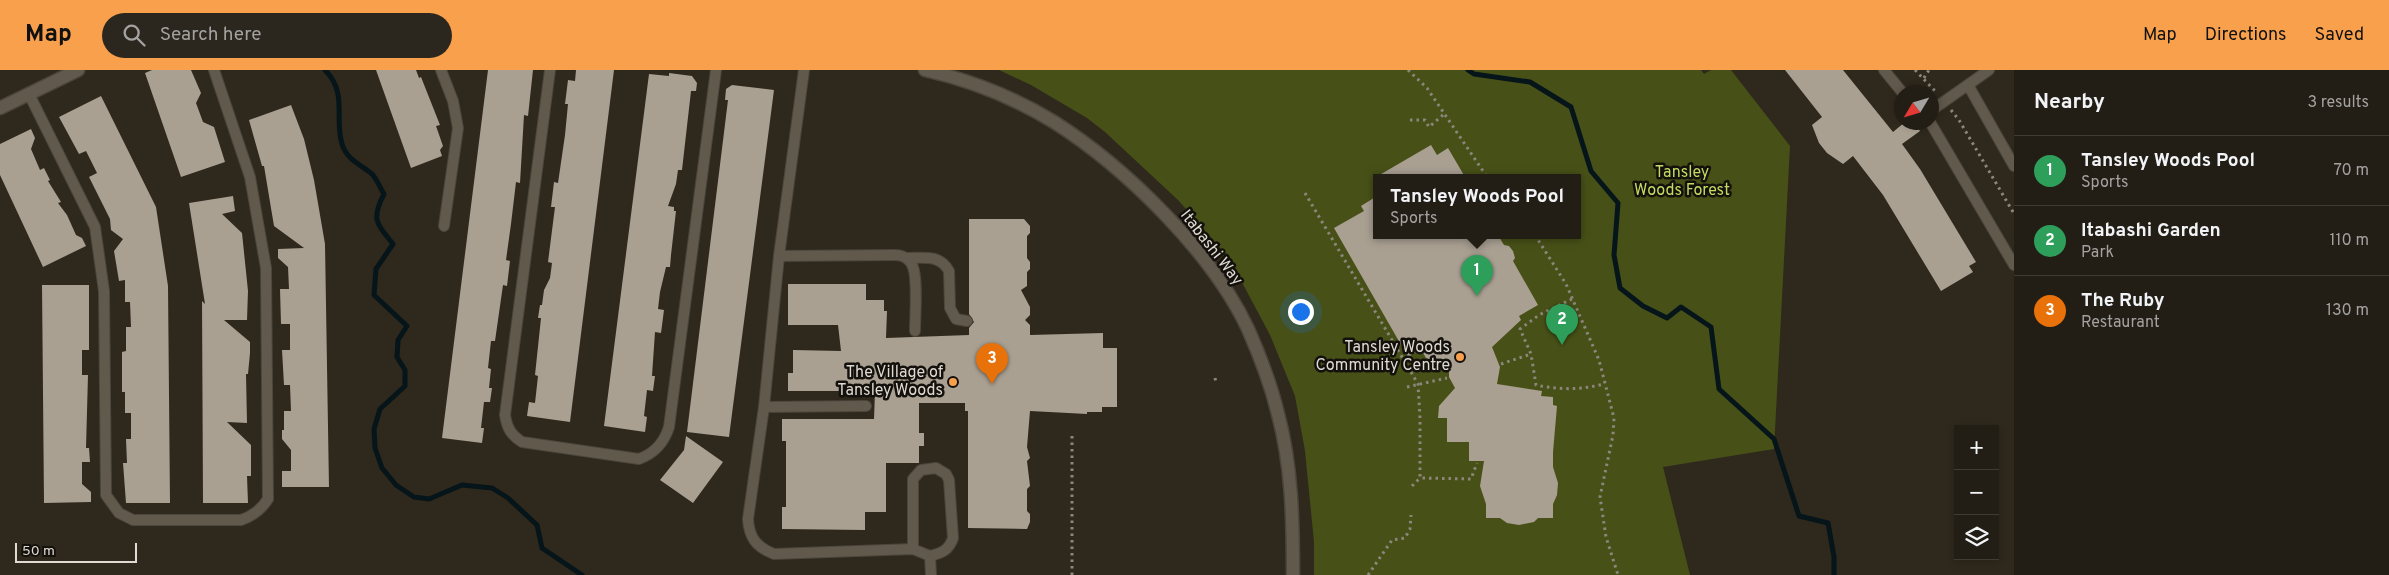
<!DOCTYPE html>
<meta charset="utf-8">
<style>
:root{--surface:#231e15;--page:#2b271e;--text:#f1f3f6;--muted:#a3a2a0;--line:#403c34;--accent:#f9a04d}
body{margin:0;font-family:Overpass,sans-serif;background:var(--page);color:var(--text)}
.controls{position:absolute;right:15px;bottom:15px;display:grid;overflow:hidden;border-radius:0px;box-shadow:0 2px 8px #0003}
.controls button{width:45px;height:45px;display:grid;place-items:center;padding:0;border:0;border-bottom:1px solid var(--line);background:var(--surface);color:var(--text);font:25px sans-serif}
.compass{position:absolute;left:1894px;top:15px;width:45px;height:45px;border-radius:50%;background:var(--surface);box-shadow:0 2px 8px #0003;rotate:232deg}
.scale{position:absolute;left:15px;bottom:12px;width:122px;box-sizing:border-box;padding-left:5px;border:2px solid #dfdad3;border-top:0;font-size:14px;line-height:18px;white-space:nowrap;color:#dfdad3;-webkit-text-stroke:4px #14110c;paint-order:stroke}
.you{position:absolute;left:1300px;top:241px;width:18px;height:18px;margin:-12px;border:4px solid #fff;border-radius:50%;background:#1a73e8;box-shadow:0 0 0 8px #1a73e833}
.badge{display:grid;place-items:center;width:32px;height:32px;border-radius:50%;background:var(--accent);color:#fff;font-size:16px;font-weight:700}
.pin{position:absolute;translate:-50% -41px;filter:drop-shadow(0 1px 2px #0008)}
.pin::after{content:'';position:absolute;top:26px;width:18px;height:15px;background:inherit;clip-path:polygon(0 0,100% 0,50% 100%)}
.popup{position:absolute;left:1373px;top:104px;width:208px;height:65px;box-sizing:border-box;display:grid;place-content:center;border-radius:0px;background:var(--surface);filter:drop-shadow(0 1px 4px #0005);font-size:16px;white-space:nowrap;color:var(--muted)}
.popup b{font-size:19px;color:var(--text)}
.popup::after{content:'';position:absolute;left:50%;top:100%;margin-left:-10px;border:10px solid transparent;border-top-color:var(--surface)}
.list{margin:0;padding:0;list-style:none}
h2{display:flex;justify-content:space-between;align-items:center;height:65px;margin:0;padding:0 20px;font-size:21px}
h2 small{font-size:16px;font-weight:400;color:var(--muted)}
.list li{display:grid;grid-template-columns:32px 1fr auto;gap:15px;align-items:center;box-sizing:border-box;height:70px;padding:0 20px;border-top:1px solid var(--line)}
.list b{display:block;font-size:19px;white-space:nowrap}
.list p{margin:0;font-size:16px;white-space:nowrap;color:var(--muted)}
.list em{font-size:16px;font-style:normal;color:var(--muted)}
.icon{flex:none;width:28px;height:28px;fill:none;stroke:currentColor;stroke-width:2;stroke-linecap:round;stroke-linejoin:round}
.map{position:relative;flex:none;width:2014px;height:505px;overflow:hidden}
header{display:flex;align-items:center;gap:30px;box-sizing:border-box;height:70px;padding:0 25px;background:var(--accent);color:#111}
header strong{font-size:24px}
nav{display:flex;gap:28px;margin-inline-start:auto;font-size:18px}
.search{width:350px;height:45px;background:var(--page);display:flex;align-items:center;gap:12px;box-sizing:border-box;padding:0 18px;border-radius:28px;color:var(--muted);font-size:19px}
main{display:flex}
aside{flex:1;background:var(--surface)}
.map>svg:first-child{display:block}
.green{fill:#475117;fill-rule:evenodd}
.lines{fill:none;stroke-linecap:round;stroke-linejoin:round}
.stream{stroke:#06151a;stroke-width:5}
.building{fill:#a9a092}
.service-casing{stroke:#4b453b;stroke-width:12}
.tertiary-casing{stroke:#4b453b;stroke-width:15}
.path{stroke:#8c867c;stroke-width:3;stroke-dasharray:2.5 4;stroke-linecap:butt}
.service{stroke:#61594c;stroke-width:10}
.tertiary{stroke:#61594c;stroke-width:12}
.poi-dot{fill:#f9a04d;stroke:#14110c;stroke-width:2}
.labels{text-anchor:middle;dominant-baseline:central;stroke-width:5;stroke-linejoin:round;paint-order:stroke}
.park-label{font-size:16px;fill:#c3db62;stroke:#14110c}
.street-label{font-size:16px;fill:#dfdad3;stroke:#14110c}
.poi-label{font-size:16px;fill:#dfdad3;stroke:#14110c;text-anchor:end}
</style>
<header>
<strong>Map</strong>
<div class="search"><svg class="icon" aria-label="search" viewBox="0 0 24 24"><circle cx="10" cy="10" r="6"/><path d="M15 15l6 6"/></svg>Search here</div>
<nav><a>Map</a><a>Directions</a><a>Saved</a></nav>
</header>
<main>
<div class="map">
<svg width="2014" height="505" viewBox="0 0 2014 505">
<rect width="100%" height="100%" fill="#2f281c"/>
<path class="green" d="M999,0H1701L1704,4L1711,0H1731L1790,76L1774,379L1663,397L1690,505H1314V472L1305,381L1295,326L1270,265L1229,188L1178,130L1105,62L1087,48L1031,15ZM1377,107H1577V165H1377Z"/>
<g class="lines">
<path class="stream" d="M325,0C348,23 334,48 342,74C347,90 360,94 372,104C377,109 380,118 384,124C371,149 376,153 393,174L376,199L374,225L407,256L398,270L397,287L405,300V316L380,339L374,359L375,378L382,398L396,415L414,427L429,429L462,415L492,418L508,428L537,455L542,478L582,505
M1468,0L1474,4L1530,12L1571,37L1591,101L1618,133L1614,185L1620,218L1643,236L1667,248L1681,237L1711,257L1719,319L1774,369L1799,446L1828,453L1834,487V505"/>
</g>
<path class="building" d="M152,0H191L201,23L196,33L203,52L214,57L225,92L181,107L145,3Z
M376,0H416L419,8L421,7L440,55L436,56L443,76L440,80L442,86L411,98Z
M488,0H533L528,46L524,45L520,113L516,112L511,154L506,190L510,191L507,216L503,215L495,271H491L488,298L491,299L489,318H492L490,332H484L481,358H484L482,373L442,368Z
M576,0H614L570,352L527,346L529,332L535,333L538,306L535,305L541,248H538L540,235H542L544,220L550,208L552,193L548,192L555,137H551L554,112L558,113L565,65L568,34H565L568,10L575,11Z
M1785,0H1843L1893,62L1905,52H1914L1920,61L1902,74L1920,99L1976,192L1969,196L1973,202L1941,221L1883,125L1853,86L1843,94L1827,83L1819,73L1812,55L1822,47Z
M669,3L692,6L697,13L696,21H691L682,100H678L676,114L668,136L674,137V141H676L671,185L670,197H666L660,222L658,239L664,240L661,263L655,262L652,306H655L653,321L647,320L644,346L647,347L645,362L604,356L649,4L669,6Z
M732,15L774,20L729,367L687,362L728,30H725L726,19Z
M101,26L156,137L168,216L170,433H126L123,393H127L126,369H131V343H125V322H122V282L126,281V257H131L130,232H125V210L119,211L114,181L123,169L111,160L110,149L89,107L97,103L86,81L79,84L59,47Z
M291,35L304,69L314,110L325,174L329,417H282V401H291V380L282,369V360H284V341H291L290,315H284L282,280H290V254H281L280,219H289L288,197L278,188V179L304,178L274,156L264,96H262L249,50Z
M31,59L35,68L31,79L40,100L44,98L50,110L48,111L61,132L58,133L67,145L76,165L82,168L86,176L43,197L0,105V74Z
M1431,75L1437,85L1448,78L1465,107H1376Z
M233,126L235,141L222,144L242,163L248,221L247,250H224L250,272V283L248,304H246L247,353L227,352L251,375V406H247L248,433H203L202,231L205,234L189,133Z
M1377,126V165H1498L1504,175L1509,176L1513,181L1515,188L1513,191L1538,235L1519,246L1521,250L1492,277L1500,297L1497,314L1542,321L1541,326L1553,327V335L1557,336L1553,382V397L1558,413L1557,425L1553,434V448H1538L1534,452L1519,455L1507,453L1500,448H1486V434L1480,416L1484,391H1469V372H1447V348H1438L1439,336L1455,318L1449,307V296L1426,288L1421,279L1408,287L1334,158L1364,141L1361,136Z
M969,149H1024L1030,156V163L1027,166V188L1030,192V199L1027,202V216L1021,220L1030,237V245L1025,250L1030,255V265L1103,263V278H1117V337H1102V342H1087V344L1030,341L1027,377L1030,388L1027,391L1030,416L1027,419V441L1030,444V452L1027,459L968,458V341H965V333H919V363H924V376H919V393H886V442H865V460L782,459V437H786V371H782V349H874L875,321H788V303H793V280L841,281L838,255H788V214H866V230H884V241H887L886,268L969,265V258L974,252L969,244Z
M42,215H89V280H82V305H88L86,378H89L90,392H82V414L91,422V432L44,433Z
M686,366L723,392L693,433L660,410L684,380Z"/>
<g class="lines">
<g class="service-casing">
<path id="service" d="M441,0L453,31L458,58L444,156
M550,0L505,345C507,358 511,365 522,372L639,389C655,383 664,373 669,357L716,0
M1884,0L1902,22
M1968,15L2014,96
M29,24L95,157L104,221L106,425L119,443L133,450H241C253,446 261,440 268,429L266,198L250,107L214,0
M1932,40L1989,0
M1930,52L2014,195
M779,186L804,0
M906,188C923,188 940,184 949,201L950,238L956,249L967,251
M866,336L764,337L748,449C749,467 756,477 774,484L913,479L930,486
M764,337L779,186L895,185C903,185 910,189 913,197C918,211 915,245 915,261
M913,479V409L921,400L936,398L946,404L949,410L953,468C949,480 942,483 930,486L931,505"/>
</g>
<g class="tertiary-casing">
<path id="tertiary" d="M925,0C969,10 1015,28 1054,52C1125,97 1212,182 1248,259C1260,286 1271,315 1278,344C1292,396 1293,451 1293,505
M0,38L78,0"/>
</g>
<path class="path" d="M1408,0L1427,18L1487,107
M1915,0L1936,22
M1924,8L1929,0
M1951,40L1959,50L2013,142
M1410,50H1425L1429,57L1443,45
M1305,123L1418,314L1420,348V408L1471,409L1477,393
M1535,165L1566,214L1599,290L1614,348L1613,365L1600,427L1606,467L1618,505
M1572,229L1539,245L1520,259L1531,284L1536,315C1559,320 1581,320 1604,314
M1501,294L1531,284
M1215,308L1216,312
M1407,317L1447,308
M1412,416L1420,408
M1072,505V365
M1368,505L1392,470L1405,468L1410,459L1411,445"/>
<use href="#service" class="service"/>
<use href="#tertiary" class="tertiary"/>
</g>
<g class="poi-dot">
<circle cx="1460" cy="287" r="5"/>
<circle cx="953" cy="312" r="5"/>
</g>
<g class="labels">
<g class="park-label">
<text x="1682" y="103">Tansley<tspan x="1682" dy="18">Woods Forest</tspan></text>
</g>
<g class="street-label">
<text transform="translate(1211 178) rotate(52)">Itabashi Way</text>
</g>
<g class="poi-label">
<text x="1450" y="278">Tansley Woods<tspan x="1450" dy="18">Community Centre</tspan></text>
<text x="943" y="303">The Village of<tspan x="943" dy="18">Tansley Woods</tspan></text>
</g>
</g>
</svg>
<div class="controls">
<button>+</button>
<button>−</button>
<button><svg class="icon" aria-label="layers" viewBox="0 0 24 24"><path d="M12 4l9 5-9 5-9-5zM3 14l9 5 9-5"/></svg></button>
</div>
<svg class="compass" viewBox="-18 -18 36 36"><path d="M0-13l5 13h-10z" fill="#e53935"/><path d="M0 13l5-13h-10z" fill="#a3a2a0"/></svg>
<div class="scale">50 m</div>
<div class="you"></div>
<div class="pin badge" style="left:1477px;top:226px;background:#2e9e5b">1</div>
<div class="popup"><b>Tansley Woods Pool</b>Sports</div>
<div class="pin badge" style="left:1562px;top:275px;background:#2e9e5b">2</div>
<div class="pin badge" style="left:992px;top:314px;background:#e8710a">3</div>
</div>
<aside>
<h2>Nearby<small>3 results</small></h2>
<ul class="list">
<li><span class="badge" style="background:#2e9e5b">1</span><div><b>Tansley Woods Pool</b><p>Sports</p></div><em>70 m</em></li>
<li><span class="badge" style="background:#2e9e5b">2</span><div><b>Itabashi Garden</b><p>Park</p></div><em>110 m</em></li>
<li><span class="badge" style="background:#e8710a">3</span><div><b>The Ruby</b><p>Restaurant</p></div><em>130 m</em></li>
</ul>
</aside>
</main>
